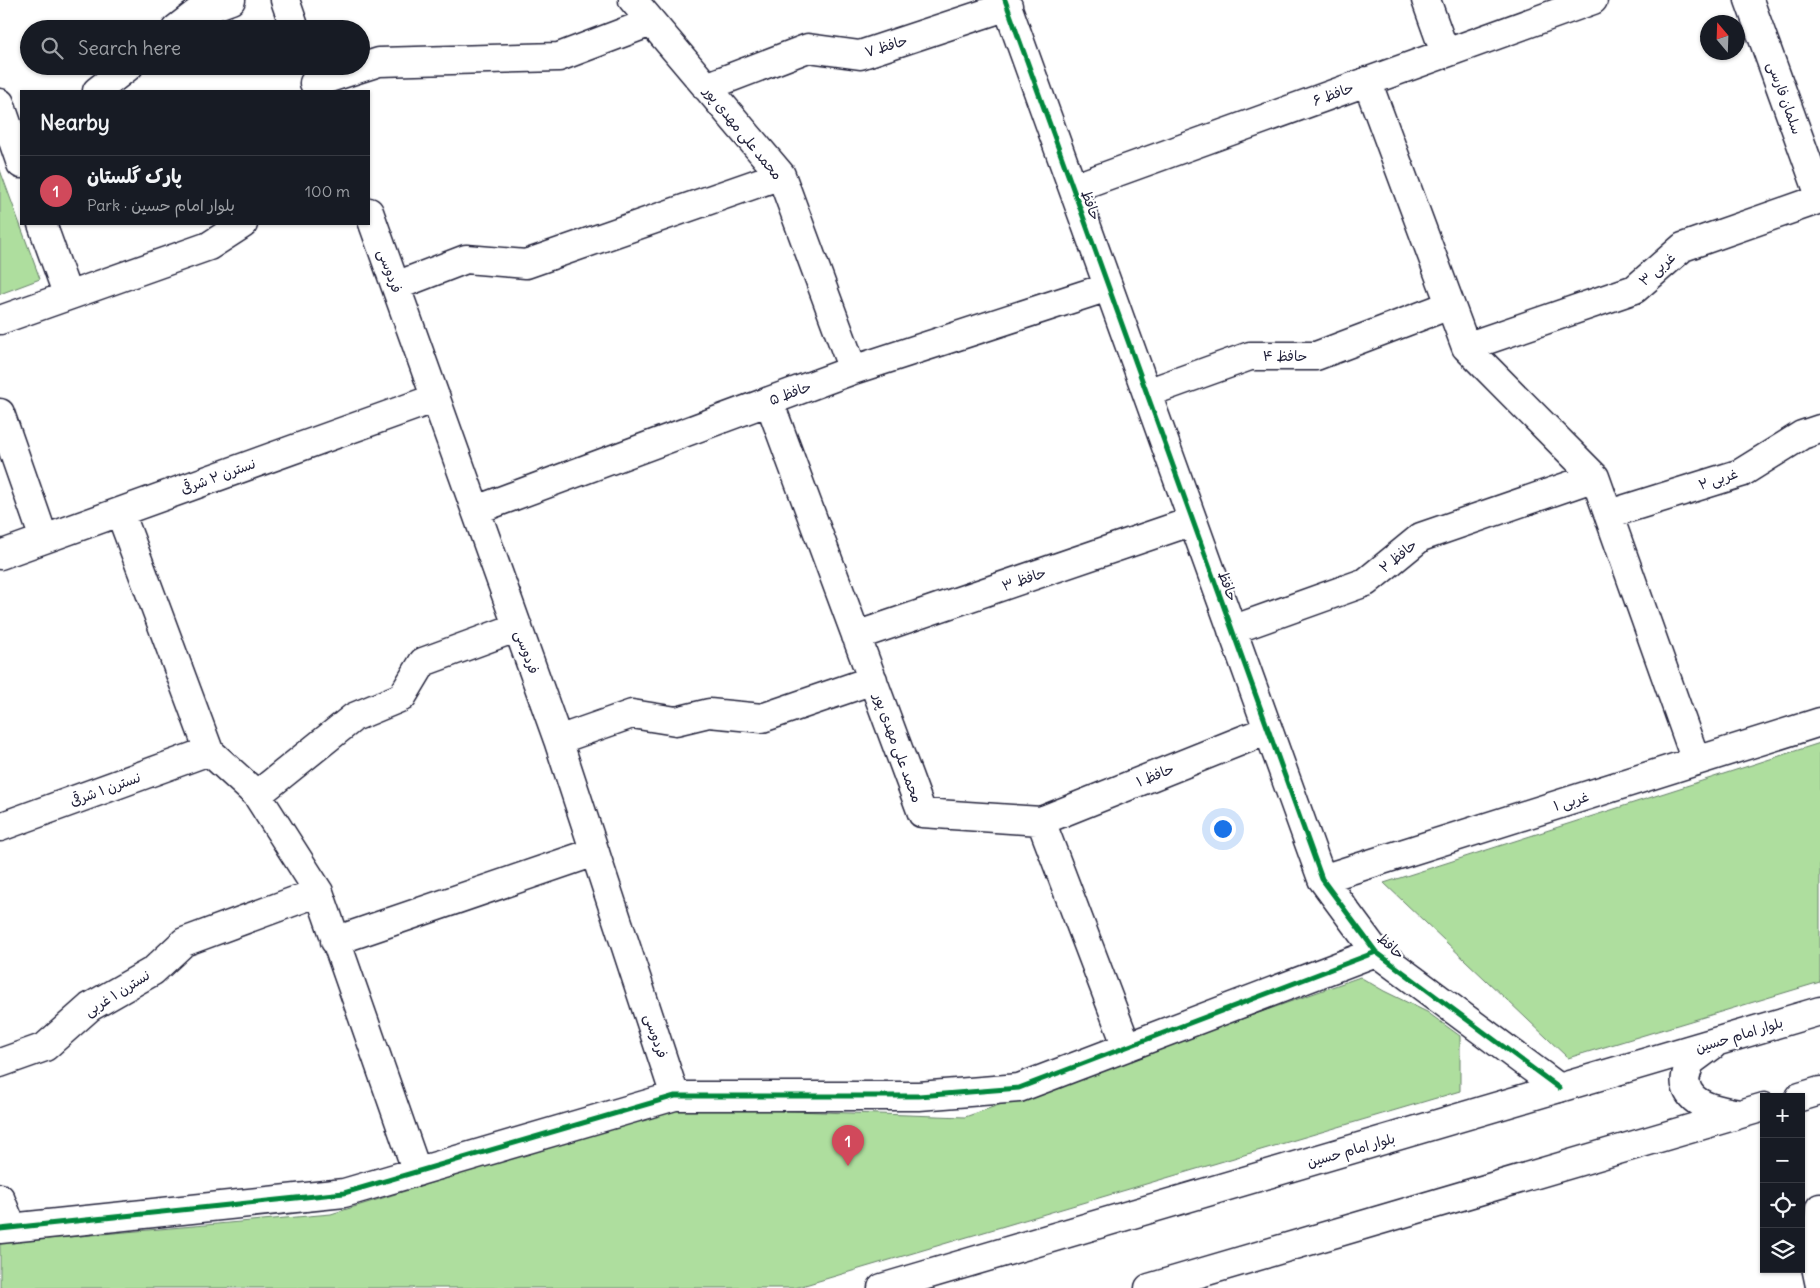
<!DOCTYPE html>
<meta charset="utf-8">
<style>
:root{--surface:#171b24;--page:#20242c;--text:#f1f3f6;--muted:#9ea1a6;--line:#363941;--accent:#d1495b}
body{margin:0;font-family:Delius,"Playpen Sans Arabic",sans-serif;background:var(--page);color:var(--text)}
.controls{position:absolute;right:15px;bottom:15px;display:grid;overflow:hidden;border-radius:0px;box-shadow:0 1px 4px #0004}
.controls button{width:45px;height:45px;display:grid;place-items:center;padding:0;border:0;border-bottom:1px solid var(--line);background:var(--surface);color:var(--text);font:25px sans-serif}
.compass{position:absolute;left:1700px;top:15px;width:45px;height:45px;border-radius:50%;background:var(--surface);box-shadow:0 1px 4px #0004;rotate:341deg}
.you{position:absolute;left:1222px;top:828px;width:18px;height:18px;margin:-12px;border:4px solid #fff;border-radius:50%;background:#1a73e8;box-shadow:0 0 0 8px #1a73e833}
.badge{display:grid;place-items:center;width:32px;height:32px;border-radius:50%;background:var(--accent);color:#fff;font-size:16px;font-weight:700}
.pin{position:absolute;translate:-50% -41px;filter:drop-shadow(0 1px 2px #0008)}
.pin::after{content:'';position:absolute;top:26px;width:18px;height:15px;background:inherit;clip-path:polygon(0 0,100% 0,50% 100%)}
.list{margin:0;padding:0;list-style:none}
h2{display:flex;justify-content:space-between;align-items:center;height:65px;margin:0;padding:0 20px;font-size:21px}
h2 small{font-size:16px;font-weight:400;color:var(--muted)}
.list li{display:grid;grid-template-columns:32px 1fr auto;gap:15px;align-items:center;box-sizing:border-box;height:70px;padding:0 20px;border-top:1px solid var(--line)}
.list b{display:block;font-size:19px;white-space:nowrap}
.list p{margin:0;font-size:16px;white-space:nowrap;color:var(--muted)}
.list em{font-size:16px;font-style:normal;color:var(--muted)}
.icon{flex:none;width:28px;height:28px;fill:none;stroke:currentColor;stroke-width:2;stroke-linecap:round;stroke-linejoin:round}
.map{position:relative;flex:none;width:1820px;height:1288px;overflow:hidden}
.search{position:absolute;background:var(--surface);box-shadow:0 1px 4px #0004;left:20px;top:20px;width:350px;height:55px;display:flex;align-items:center;gap:12px;box-sizing:border-box;padding:0 18px;border-radius:28px;color:var(--muted);font-size:19px}
.panel{position:absolute;background:var(--surface);box-shadow:0 1px 4px #0004;left:20px;top:90px;width:350px;height:135px;border-radius:0px}
.map>svg:first-child{display:block}
.park{fill:#aede9e;stroke:#68806c}
.lines{fill:none;stroke-linecap:round;stroke-linejoin:round}
.minor-casing{stroke:#22223b;stroke-width:31}
.major-casing{stroke:#22223b;stroke-width:31}
.minor{stroke:#fff;stroke-width:28}
.major{stroke:#fff;stroke-width:28}
.cycleway-casing{stroke:#fff;stroke-width:8}
.cycleway{stroke:#00873e;stroke-width:5}
.labels{text-anchor:middle;dominant-baseline:central;stroke-width:4.5;stroke-linejoin:round;paint-order:stroke}
.street-label{font-size:14px;fill:#22223b;stroke:#fff}
</style>
<div class="map">
<svg width="1820" height="1288" viewBox="0 0 1820 1288">
<rect width="100%" height="100%" fill="#fff"/>
<filter id="ink" filterUnits="userSpaceOnUse"><feTurbulence type="fractalNoise" baseFrequency=".02" numOctaves="2"/><feDisplacementMap in="SourceGraphic" scale="10" xChannelSelector="R" yChannelSelector="G"/><feConvolveMatrix kernelMatrix="1 2 1 2 8 2 1 2 1" color-interpolation-filters="sRGB"/></filter>
<g filter="url(#ink)">
<path class="park" d="M0,170L40,279L0,294Z
M1820,743V982L1568,1058L1384,883Z
M1360,977L1384,991L1427,1012L1460,1036V1091L795,1288H0V1243L331,1214L677,1107L965,1117Z"/>
<g class="lines">
<g class="minor-casing">
<path id="minor" d="M285,0L295,29
M633,0L781,175L853,370
M1005,0L1322,879L1376,952L1559,1088
M1426,0L1445,53
M1749,0L1820,196
M176,29L198,12L231,0
M1367,81L1466,347L1595,477L1696,761
M314,83L379,62L559,57L651,22
M706,87L808,48L860,55L1008,6
M97,91L129,66
M0,103L21,164
M1073,188L1593,0
M369,212L558,740L675,1096
M396,286L466,259L526,264L781,175
M68,296L209,246L243,224
M0,320L68,296L42,224
M1466,347L1635,289L1683,247L1820,199
M1147,393L1250,356H1316L1450,305
M769,401L922,813L1041,821L1127,1047
M0,413L44,539
M476,510L853,370L1108,287
M120,512L209,751L257,795L319,892L417,1172
M1609,514L1741,473L1802,435L1820,429
M0,555L436,398
M1232,630L1366,582L1421,537L1595,477
M856,636L1193,521
M558,740L632,714L676,721L709,713L762,718L873,680
M257,795L354,717L402,697L423,662L518,627
M1041,821L1268,730
M0,827L209,751
M1322,879L1820,722
M335,941L595,852
M0,1063L45,1047L90,1007L153,971L184,942L319,892
M0,1198L12,1228
M1820,1208L1815,1262L1820,1286
M0,1229L344,1193L675,1096H919L1019,1088L1376,952"/>
</g>
<g class="major-casing">
<path id="major" d="M1713,1045L1690,1062C1688,1069 1684,1079 1686,1085C1691,1107 1720,1110 1739,1114
M1800,1097L1820,1091
M882,1288L1820,1011
M1149,1288L1764,1107"/>
</g>
<use href="#minor" class="minor"/>
<use href="#major" class="major"/>
<g class="cycleway-casing">
<path id="cycleway" d="M1005,0L1322,879L1376,952L1559,1088
M0,1229L344,1193L675,1096H919L1019,1088L1376,952"/>
</g>
<use href="#cycleway" class="cycleway"/>
</g>
</g>
<g class="labels">
<g class="street-label">
<text transform="translate(886 46) rotate(-17)">حافظ ۷</text>
<text transform="translate(1333 94) rotate(-20)">حافظ ۶</text>
<text transform="translate(1785 98) rotate(70)">سلمان فارسی</text>
<text transform="translate(743 133) rotate(51)">محمد علی مهدی پور</text>
<text transform="translate(1091 205) rotate(70)">حافظ</text>
<text transform="translate(1657 269) rotate(-41)">۳ غربی</text>
<text transform="translate(390 271) rotate(70)">فردوسی</text>
<text x="1285" y="356">حافظ ۴</text>
<text transform="translate(790 393) rotate(-20)">حافظ ۵</text>
<text transform="translate(218 476) rotate(-20)">نسترن ۲ شرقی</text>
<text transform="translate(1718 479) rotate(-18)">۲ غربی</text>
<text transform="translate(1398 556) rotate(-39)">حافظ ۲</text>
<text transform="translate(1024 579) rotate(-19)">حافظ ۳</text>
<text transform="translate(1228 586) rotate(70)">حافظ</text>
<text transform="translate(527 652) rotate(70)">فردوسی</text>
<text transform="translate(898 748) rotate(70)">محمد علی مهدی پور</text>
<text transform="translate(1155 775) rotate(-22)">حافظ ۱</text>
<text transform="translate(105 789) rotate(-20)">نسترن ۱ شرقی</text>
<text transform="translate(1571 801) rotate(-17)">۱ غربی</text>
<text transform="translate(1391 946) rotate(43)">حافظ</text>
<text transform="translate(117 993) rotate(-32)">نسترن ۱ غربی</text>
<text transform="translate(1739 1035) rotate(-17)">بلوار امام حسین</text>
<text transform="translate(656 1036) rotate(72)">فردوسی</text>
<text transform="translate(1351 1150) rotate(-16)">بلوار امام حسین</text>
</g>
</g>
</svg>
<div class="controls">
<button>+</button>
<button>−</button>
<button><svg class="icon" aria-label="locate" viewBox="0 0 24 24"><circle cx="12" cy="12" r="6"/><path d="M12 2v4M12 18v4M2 12h4M18 12h4"/></svg></button>
<button><svg class="icon" aria-label="layers" viewBox="0 0 24 24"><path d="M12 4l9 5-9 5-9-5zM3 14l9 5 9-5"/></svg></button>
</div>
<svg class="compass" viewBox="-18 -18 36 36"><path d="M0-13l5 13h-10z" fill="#e53935"/><path d="M0 13l5-13h-10z" fill="#9ea1a6"/></svg>
<div class="you"></div>
<div class="pin badge" style="left:848px;top:1166px">1</div>
<div class="search"><svg class="icon" aria-label="search" viewBox="0 0 24 24"><circle cx="10" cy="10" r="6"/><path d="M15 15l6 6"/></svg>Search here</div>
<section class="panel">
<h2>Nearby<small></small></h2>
<ul class="list">
<li><span class="badge">1</span><div><b>پارک گلستان</b><p>Park · بلوار امام حسین</p></div><em>100 m</em></li>
</ul>
</section>
</div>
